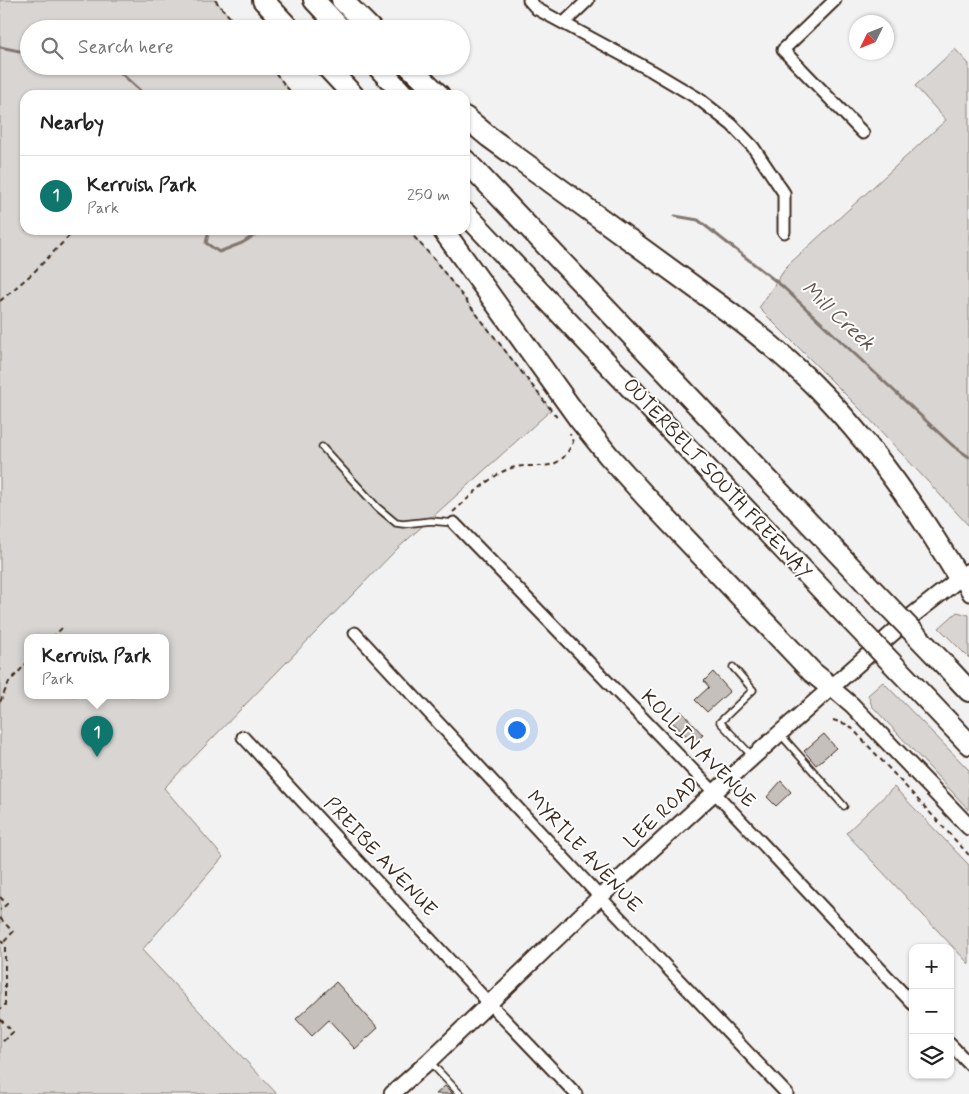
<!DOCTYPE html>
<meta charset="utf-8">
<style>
:root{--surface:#fff;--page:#f6f6f6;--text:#222;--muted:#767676;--line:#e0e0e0;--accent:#0f766e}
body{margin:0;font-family:Mynerve,sans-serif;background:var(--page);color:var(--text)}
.controls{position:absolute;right:15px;bottom:15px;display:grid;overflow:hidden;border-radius:10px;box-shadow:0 1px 4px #0004}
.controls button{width:45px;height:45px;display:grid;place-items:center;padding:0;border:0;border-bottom:1px solid var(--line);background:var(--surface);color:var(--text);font:25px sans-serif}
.compass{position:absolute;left:849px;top:15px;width:45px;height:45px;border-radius:50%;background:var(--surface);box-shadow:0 1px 4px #0004;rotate:227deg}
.you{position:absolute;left:516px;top:729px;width:18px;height:18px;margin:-12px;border:4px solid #fff;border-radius:50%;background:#1a73e8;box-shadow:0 0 0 8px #1a73e833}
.badge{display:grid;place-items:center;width:32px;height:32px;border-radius:50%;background:var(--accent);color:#fff;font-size:16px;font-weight:700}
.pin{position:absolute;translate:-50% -41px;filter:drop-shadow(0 1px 2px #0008)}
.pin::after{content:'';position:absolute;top:26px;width:18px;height:15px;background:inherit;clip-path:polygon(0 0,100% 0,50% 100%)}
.popup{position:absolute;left:24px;top:634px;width:145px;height:65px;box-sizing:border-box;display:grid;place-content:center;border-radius:10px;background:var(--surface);filter:drop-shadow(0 1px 4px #0005);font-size:16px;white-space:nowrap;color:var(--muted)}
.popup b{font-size:19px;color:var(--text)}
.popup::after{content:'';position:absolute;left:50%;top:100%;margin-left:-10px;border:10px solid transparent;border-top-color:var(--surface)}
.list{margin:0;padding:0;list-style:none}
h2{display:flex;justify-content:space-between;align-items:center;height:65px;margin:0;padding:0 20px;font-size:21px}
h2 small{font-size:16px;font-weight:400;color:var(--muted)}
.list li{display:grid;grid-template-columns:32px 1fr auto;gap:15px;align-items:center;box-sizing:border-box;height:80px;padding:0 20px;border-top:1px solid var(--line)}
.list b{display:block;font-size:19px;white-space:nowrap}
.list p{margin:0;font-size:16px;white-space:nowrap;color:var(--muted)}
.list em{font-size:16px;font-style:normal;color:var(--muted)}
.icon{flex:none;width:28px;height:28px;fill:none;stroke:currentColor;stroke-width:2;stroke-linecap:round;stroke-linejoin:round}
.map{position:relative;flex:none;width:969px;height:1094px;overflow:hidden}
.search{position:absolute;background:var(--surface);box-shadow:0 1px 4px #0004;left:20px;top:20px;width:450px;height:55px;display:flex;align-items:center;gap:12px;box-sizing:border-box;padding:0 18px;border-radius:28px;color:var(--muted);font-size:19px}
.panel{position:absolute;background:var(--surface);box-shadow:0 1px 4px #0004;left:20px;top:90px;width:450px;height:145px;border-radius:15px}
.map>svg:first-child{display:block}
.green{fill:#d8d5d2;stroke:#8a8078;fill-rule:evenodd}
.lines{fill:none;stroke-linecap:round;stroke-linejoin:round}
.stream{stroke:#827770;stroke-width:3}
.building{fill:#c6c0bd;stroke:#3b2a1e}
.lane-casing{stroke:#3b2a1e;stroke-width:9}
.street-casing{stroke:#3b2a1e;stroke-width:15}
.secondary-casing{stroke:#3b2a1e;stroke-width:19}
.highway-casing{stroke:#3b2a1e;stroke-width:24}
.path{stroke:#3b2a1e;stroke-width:2;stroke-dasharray:5 4;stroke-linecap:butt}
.lane{stroke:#fff;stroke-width:5.5}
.street{stroke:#fff;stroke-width:11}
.secondary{stroke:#fff;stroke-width:15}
.highway{stroke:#fff;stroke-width:20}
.highway-bridge-casing{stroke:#3b2a1e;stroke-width:24;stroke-linecap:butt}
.highway-bridge{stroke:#fff;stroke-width:20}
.labels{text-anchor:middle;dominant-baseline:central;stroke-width:4;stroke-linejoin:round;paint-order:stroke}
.street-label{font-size:20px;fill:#3b2a1e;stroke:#fff}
.water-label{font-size:21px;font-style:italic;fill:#65574e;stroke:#fff}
</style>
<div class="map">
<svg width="969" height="1094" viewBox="0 0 969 1094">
<rect width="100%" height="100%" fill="#f3f2f2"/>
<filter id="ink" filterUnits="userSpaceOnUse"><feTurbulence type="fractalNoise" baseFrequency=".02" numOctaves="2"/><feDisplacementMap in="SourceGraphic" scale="10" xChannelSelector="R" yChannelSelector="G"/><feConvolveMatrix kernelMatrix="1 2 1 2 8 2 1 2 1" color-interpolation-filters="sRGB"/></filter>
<g filter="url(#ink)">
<path class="green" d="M0,0H215L240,29H29V66H270L293,95H25V230H408L433,258L551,410L396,550L164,788L223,857L142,950L277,1094H0ZM28,638H166V696H28Z
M955,49L969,64V526L863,412L759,308L787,266L946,120L915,86Z
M957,612L969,615V658L939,628Z
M883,682L969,770V810L872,706L868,695Z
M894,787L969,865V964L846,833Z"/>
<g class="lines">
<path class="stream" d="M65,29L79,26L85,29
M0,47L29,53
M113,66L145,95
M675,216L698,220L782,286L952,445L969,457
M209,230L206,243L219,252L242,243L263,230"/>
</g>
<path class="building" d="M713,672L730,691L707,712L695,700L709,687L704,681Z
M681,711L703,735L694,743L671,721Z
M824,734L836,748L816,765L804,751Z
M781,781L791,792L776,806L767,797Z
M336,982L378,1028L355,1049L329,1020L312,1036L296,1019Z
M445,1086L453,1094H436Z"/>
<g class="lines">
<g class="lane-casing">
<path id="lane" d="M322,447L377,507L396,523L403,524L431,521L454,523
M733,667L753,690L720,722L753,757
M781,735L844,806
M429,1061L460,1094"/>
</g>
<g class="street-casing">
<path id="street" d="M529,0L537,9L652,71L699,99L732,125L753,147L784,193V232
M835,0L783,50L863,133
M565,22L588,0
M454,523L714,792L913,1004
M959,578L969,595
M355,633L600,897L787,1094
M243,737L489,1003L576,1094
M950,1044L969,1064"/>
</g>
<g class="secondary-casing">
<path id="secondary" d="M832,688L852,705L969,827
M392,1094L429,1061L600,897L753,757L913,615L969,571"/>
</g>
<g class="highway-casing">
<path id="highway" d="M263,0L290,29
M314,0L341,29
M342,0L371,29
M326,66L353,95
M377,66L404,95
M409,66L439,95
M465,117L489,137L730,313C759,335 787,358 813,384C869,440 919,511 959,578
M465,160L867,584
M465,213L839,608
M443,230L579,419L608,455L645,496L812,672L832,688
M942,662L969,691
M915,687L969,744"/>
</g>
<path class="path" d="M215,0L240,29
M270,66L293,95
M408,230L433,258L559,420
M0,301L33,273L75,230
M453,512C469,498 485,481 504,471C532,457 556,481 573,442L570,434
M52,638L62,628
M0,702L9,682L28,662
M833,720L849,725L969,855
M0,897L7,904L0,910
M0,918L13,932L3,943
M0,940L5,945V1005L0,1009
M0,1019L13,1032L0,1044"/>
<use href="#lane" class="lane"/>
<use href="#street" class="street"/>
<use href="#secondary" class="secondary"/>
<use href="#highway" class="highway"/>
<g class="highway-bridge-casing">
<path id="highway-bridge" d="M867,584L942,662
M839,608L915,687"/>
</g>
<use href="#highway-bridge" class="highway-bridge"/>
</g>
</g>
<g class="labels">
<g class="street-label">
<text transform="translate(717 479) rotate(47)">OUTERBELT SOUTH FREEWAY</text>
<text transform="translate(698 749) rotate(46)">KOLLIN AVENUE</text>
<text transform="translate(662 813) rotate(-43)">LEE ROAD</text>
<text transform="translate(584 852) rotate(47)">MYRTLE AVENUE</text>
<text transform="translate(380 857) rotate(47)">PREIBE AVENUE</text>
</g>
<g class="water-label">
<text transform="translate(838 316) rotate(43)">Mill Creek</text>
</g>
</g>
</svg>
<div class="controls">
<button>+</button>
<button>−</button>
<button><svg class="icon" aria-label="layers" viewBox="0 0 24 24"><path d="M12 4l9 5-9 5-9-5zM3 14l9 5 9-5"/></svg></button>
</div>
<svg class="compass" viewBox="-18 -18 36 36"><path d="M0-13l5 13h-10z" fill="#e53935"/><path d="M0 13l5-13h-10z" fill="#767676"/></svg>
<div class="you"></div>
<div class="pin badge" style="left:97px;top:757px">1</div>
<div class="popup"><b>Kerruish Park</b>Park</div>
<div class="search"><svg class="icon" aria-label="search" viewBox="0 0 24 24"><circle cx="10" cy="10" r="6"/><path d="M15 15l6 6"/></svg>Search here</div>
<section class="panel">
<h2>Nearby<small></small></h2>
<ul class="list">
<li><span class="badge">1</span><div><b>Kerruish Park</b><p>Park</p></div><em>250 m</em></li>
</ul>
</section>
</div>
